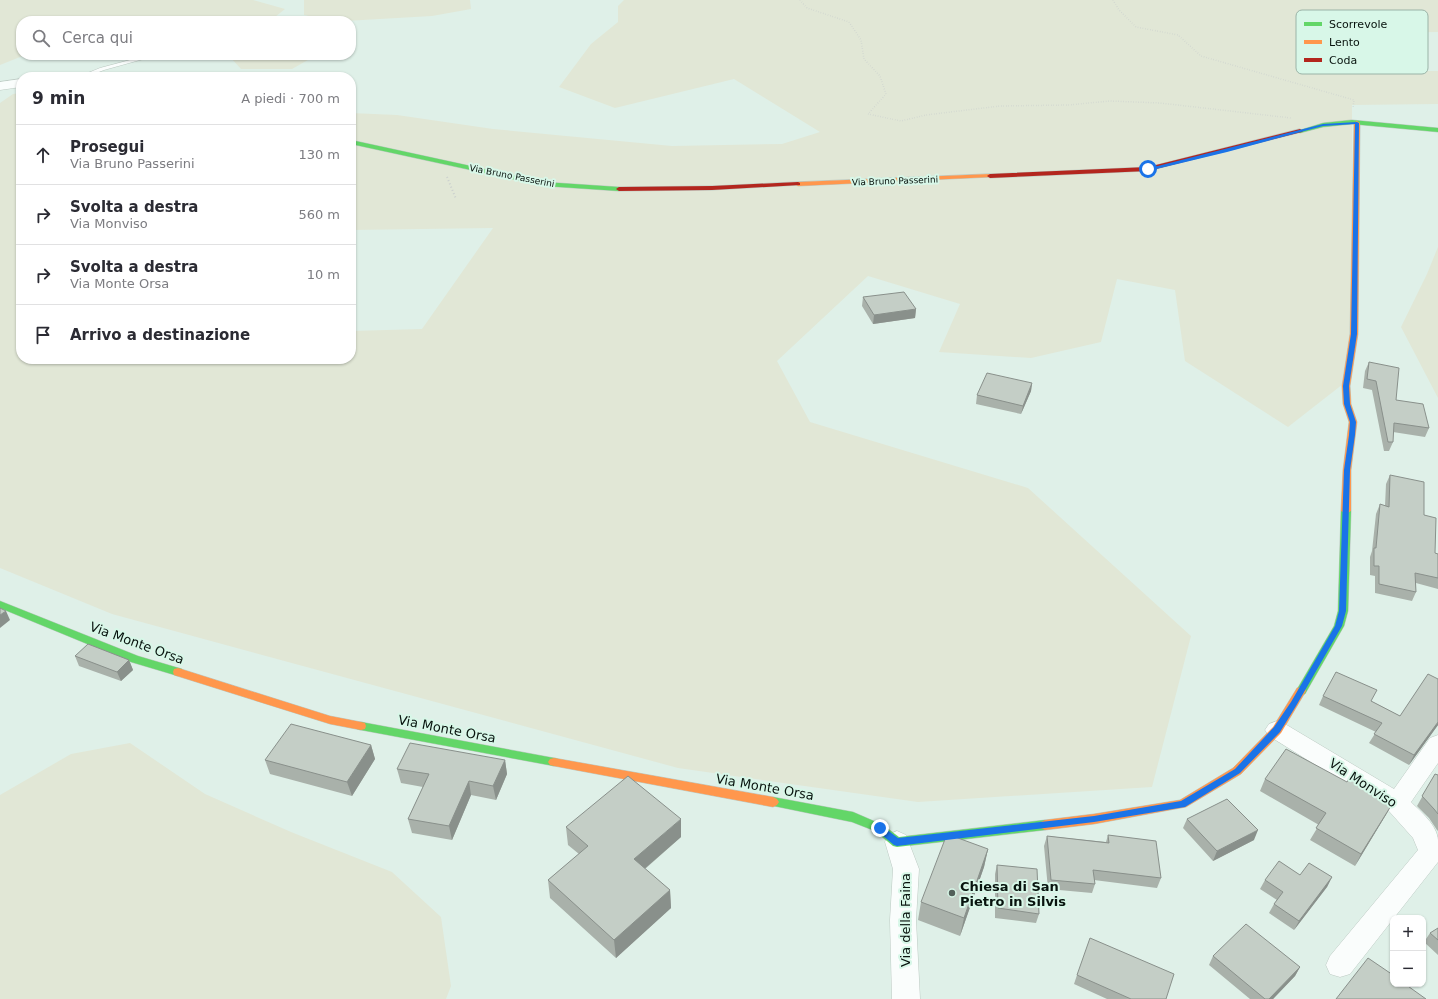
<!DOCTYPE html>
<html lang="it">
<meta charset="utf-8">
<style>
:root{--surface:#fff;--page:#f7f7f7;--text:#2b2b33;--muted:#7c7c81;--line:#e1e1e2}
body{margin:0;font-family:"DejaVu Sans",sans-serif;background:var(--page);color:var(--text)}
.controls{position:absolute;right:12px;bottom:12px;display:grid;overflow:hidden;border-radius:8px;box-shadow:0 1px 3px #0004}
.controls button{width:36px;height:36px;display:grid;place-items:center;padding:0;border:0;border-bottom:1px solid var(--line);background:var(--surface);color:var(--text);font:20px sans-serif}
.stop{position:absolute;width:12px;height:12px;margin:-9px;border:3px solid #1a73e8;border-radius:50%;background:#fff}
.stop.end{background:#1a73e8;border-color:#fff;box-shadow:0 1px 4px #0008}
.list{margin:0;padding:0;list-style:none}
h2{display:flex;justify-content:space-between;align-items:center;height:52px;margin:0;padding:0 16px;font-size:17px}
h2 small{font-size:13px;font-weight:400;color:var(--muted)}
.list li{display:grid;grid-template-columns:26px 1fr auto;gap:12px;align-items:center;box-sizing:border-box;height:60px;padding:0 16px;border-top:1px solid var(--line)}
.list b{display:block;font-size:15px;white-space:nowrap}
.list p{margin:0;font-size:13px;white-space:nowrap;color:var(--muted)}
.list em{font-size:13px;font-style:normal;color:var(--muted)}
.icon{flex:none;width:22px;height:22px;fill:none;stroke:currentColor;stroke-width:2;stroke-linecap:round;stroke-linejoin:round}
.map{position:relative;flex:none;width:1438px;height:999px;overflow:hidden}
.search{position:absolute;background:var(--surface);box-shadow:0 1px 3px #0004;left:16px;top:16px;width:340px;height:44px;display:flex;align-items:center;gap:10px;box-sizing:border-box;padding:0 14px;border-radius:16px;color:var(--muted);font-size:15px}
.panel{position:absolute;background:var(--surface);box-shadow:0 1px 3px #0004;left:16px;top:72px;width:340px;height:292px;border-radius:16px}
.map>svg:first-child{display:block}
.green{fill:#e1e7d6}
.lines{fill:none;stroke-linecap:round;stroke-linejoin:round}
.lane-casing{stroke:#bdcac3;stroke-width:1}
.street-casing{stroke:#bdcac3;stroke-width:1}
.fast-casing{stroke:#bdcac3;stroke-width:1}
.slow-casing{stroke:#bdcac3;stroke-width:1}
.jam-casing{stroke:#bdcac3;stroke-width:1}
.path-far1{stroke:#cbd0ce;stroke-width:1.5;stroke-dasharray:0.5 2;stroke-linecap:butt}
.path{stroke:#cbd0ce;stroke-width:2;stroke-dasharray:1 2.5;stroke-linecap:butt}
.lane{fill:#fafdfc;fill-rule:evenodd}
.street{fill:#fafdfc;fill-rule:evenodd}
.fast{fill:#63d668;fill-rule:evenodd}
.slow{fill:#ff974d;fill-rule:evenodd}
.jam{fill:#b3261e;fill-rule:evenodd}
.wall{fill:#a9b1aa}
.shaded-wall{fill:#89908b}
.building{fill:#c4cec6;stroke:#89908b}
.route{fill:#1a73e8}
.poi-dot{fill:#53605a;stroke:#d8f7e8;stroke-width:1.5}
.labels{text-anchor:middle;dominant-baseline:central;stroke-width:4;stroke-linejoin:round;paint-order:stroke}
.far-street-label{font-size:9px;fill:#08130e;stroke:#d8f7e8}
.near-street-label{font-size:13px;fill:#08130e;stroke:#d8f7e8}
.near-poi-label{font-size:13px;font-weight:bold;fill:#08130e;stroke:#d8f7e8;text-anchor:start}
.key{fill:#d8f7e8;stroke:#9ab3a7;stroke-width:1}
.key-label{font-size:11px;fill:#08130e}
</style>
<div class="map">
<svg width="1438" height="999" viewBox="0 0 1438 999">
<rect width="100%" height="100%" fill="#dff0e8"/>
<path class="green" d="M0,0H253L285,9L270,21H21V55H25L0,65Z
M304,0H470L471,9L432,16L345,21H333L304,15Z
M624,0H1438V32L1357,33L1411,71H1438V104L1352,105V377L1288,427L1185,361L1175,290L1117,279L1101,342L1031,358L939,352L960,304L868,276L777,361L810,422L1028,488L1191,636L1152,787L918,802L678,768L112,614L0,568V103L13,94L21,93V359H351V331L422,329L493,228L351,230V113L397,115L493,129L672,146L782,144L820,132L734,79L615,108L559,87L591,44L618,22V6Z
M222,55H315V56L292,69H241L230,57Z
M1438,247V398L1401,327L1427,274Z
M130,743L205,794L291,832L392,872L441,917L451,986L446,999H0V795L71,754Z"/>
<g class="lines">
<g class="lane-casing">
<path id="lane" d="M149,55H158L104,70L86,77H78L100,68Z"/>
</g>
<g class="street-casing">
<path id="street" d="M21,79V87L0,90V82Z
M1277,721L1285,724L1394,789L1430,738L1438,735V763L1411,802C1421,812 1437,825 1438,840C1438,847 1438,855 1438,862L1350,974L1340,977L1330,974L1326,965L1330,956L1418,850L1413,838L1388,810L1269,736L1265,730L1269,724Z
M897,831L906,835L919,869L916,920L920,999H892L890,920L893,869L885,842L888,835Z"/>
</g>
<g class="fast-casing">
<path id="fast" d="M1352,120L1438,128V132L1352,124L1323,127L1300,133L1297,131L1323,123Z
M351,140L544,182L619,187L622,189L619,191L544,186L351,144Z
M1346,508L1351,511L1348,611L1344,626L1305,694L1301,695L1297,694L1296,691L1334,626L1338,611L1341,511Z
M0,601L138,656L182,669L183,672L182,675L178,676L131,662L0,608Z
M361,722L554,758L558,759L560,762L558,765L554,766L361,730L357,729L356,726L357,723Z
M773,797L853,812L883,825L899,837L1045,820L1049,822L1051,825L1049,828L1045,830L897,847L893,846L875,831L852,822L769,805L767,802L769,799Z"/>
</g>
<g class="slow-casing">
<path id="slow" d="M1357,121L1360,123L1358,334L1350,386L1351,404L1357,422L1351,470V511L1346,514L1341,511L1343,470L1349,422L1343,404L1342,386L1350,334L1354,123Z
M990,174L993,176L992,177L798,186L795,184L798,182Z
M178,668L330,716L361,722L365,723L366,726L365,729L361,730L330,724L174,675L173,672L174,669Z
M1301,687L1305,688L1306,691L1281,733L1241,774L1186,807L1094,824L1045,830L1041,828L1039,825L1041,822L1045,820L1094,814L1180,800L1233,768L1273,727L1297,688Z
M554,758L773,797L777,799L779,802L777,805L773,807L554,766L550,765L548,762L550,759Z"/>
</g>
<g class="jam-casing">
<path id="jam" d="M1300,129L1303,131L1302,132L1148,171L990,178L987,176L990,174L1148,167Z
M798,182L800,183V185L712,190L619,191L616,189L619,187L712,186Z"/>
</g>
<path class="path-far1" d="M800,0L807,8L849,22L861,40L864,59L880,76L886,94L868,114L901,121L926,115L1000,106L1069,105L1110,101L1160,103L1291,118
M1113,0L1119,10L1136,27L1178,35L1201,56L1354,100L1353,108"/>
<path class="path" d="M447,177L456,199"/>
<use href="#lane" class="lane"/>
<use href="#street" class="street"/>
<use href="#fast" class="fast"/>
<use href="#slow" class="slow"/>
<use href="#jam" class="jam"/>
</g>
<path class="wall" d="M863,297L916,309L915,318L873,324L862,306Z
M1369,362L1396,400L1429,428L1425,437L1393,432V442L1389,451H1384L1372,390L1363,388L1365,371Z
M1032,383L1031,391L1021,414L976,404L977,395Z
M1390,475L1424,515L1435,553L1438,554V589L1416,583V592L1412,601L1375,593V576L1370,575V557L1372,551L1376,514L1380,504L1385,506L1386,484Z
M75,656L129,660L133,670L121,681L79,666Z
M1323,696L1371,701L1400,716L1438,725L1409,765L1369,743L1376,732L1319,705Z
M371,745L375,759L352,796L270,774L265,760Z
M505,760L507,774L496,800L471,795L452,840L412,833L408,819L423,787L401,783L397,769Z
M1435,774L1438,775V831L1437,830L1429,818L1417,806Z
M1265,779L1387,813L1355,866L1310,840L1319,825L1260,791Z
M1187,819L1254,840L1213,861L1183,828Z
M566,827L681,837L645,869L670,890L671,908L616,958L550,898L548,880L579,854L568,845Z
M1108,835L1161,878L1157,888L1094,880L1095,884L1092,893L1048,889L1044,846L1047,836L1106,842Z
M988,849L984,867L960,936L918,920L921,902Z
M997,865L1039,914L1036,923L995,918V874Z
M1300,875L1332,877L1327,887L1294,930L1269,913L1274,904L1277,900L1260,889L1265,880Z
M1438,928V955L1424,942L1430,933Z
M1213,956L1300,967L1295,976L1273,999H1250L1209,965Z
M1077,975L1166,999H1107L1074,984Z"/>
<path class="shaded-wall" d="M916,309L915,318L873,324L874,315Z
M1032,383L1031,391L1021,414L1023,406Z
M6,611L10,620L0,628V615Z
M129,660L133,670L121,681L117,672Z
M1438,722V725L1409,765L1414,755Z
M371,745L375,759L352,796L347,782Z
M505,760L507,774L496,800L493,786Z
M469,781L471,795L452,840L449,826Z
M1394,801L1387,813L1355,866L1361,854Z
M681,819V837L635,877L634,859Z
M1258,830L1254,840L1213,861L1217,851Z
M988,849L984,867L960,936L964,918Z
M1332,877L1327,887L1294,930L1299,921Z
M670,890L671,908L616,958L614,940Z
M1300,967L1295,976L1273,999H1269Z"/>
<path class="building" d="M904,292L916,309L874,315L863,297Z
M1369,362L1399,368L1396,400L1423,404L1429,428L1394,423L1393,442H1388L1376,381L1367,379Z
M987,373L1032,383L1023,406L977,395Z
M1390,475L1424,482V515L1436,518L1435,553L1438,554V578L1415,573L1416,592L1379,584V566H1374V548H1376L1380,504L1389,507Z
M0,608L6,611L0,615Z
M88,644L129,660L117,672L75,656Z
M1336,672L1377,690L1371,701L1400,716L1428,674L1438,679V722L1414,755L1374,734L1382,723L1323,696Z
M291,724L371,745L347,782L265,760Z
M410,743L505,760L493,786L469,781L449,826L408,819L429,774L397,769Z
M1286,749L1347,782L1350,777L1394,801L1361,854L1316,828L1326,813L1265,779Z
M1435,774L1438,775V814L1434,809L1422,796Z
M628,776L681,819L634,859L670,890L614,940L548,880L588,846L566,827Z
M1227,799L1258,830L1217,851L1187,819Z
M947,834L988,849L964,918L921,902Z
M1108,835L1156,841L1161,878L1093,870L1095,884L1051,880L1047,836L1109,843Z
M1279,861L1300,875L1309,863L1332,877L1299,921L1274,904L1283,892L1265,880Z
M997,865L1037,869L1039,914L998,908Z
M1246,924L1300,967L1269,999H1265L1213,956Z
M1438,928V940L1430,933Z
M1090,938L1174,974L1166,999H1131L1077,975Z
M1368,958L1393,975V984H1405L1426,999H1336Z"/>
<path class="route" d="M1357,122L1359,123L1357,334L1349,386L1350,404L1356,422L1355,435L1350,470L1346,611L1342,626L1296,706L1280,732L1240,773L1185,807L1094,822L897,846L894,845L877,831L875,828L877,826H882L898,838L1094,816L1181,801L1235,769L1274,727L1291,702L1335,626L1339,611L1344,470L1349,435L1350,422L1344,404L1343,386L1351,334L1355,124L1323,126L1227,152L1148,171L1146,169L1323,124Z"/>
<circle class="poi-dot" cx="952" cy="893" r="4"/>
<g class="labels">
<g class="far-street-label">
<text transform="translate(512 176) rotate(11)">Via Bruno Passerini</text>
<text transform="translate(895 181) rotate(-2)">Via Bruno Passerini</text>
</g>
<g class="near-street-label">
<text transform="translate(137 643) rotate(20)">Via Monte Orsa</text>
<text transform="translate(447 729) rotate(11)">Via Monte Orsa</text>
<text transform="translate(1363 783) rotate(33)">Via Monviso</text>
<text transform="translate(765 787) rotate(10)">Via Monte Orsa</text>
<text transform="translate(905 920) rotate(-90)">Via della Faina</text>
</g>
<g class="near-poi-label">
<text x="960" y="886">Chiesa di San<tspan x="960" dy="15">Pietro in Silvis</tspan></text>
</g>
</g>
<rect x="1296" y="10" width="132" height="64" rx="6" class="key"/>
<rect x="1304" y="22" width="18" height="4" fill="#63d668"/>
<rect x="1304" y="40" width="18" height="4" fill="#ff974d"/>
<rect x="1304" y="58" width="18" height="4" fill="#b3261e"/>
<g class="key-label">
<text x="1329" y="28">Scorrevole</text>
<text x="1329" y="46">Lento</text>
<text x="1329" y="64">Coda</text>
</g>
</svg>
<div class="controls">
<button>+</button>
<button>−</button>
</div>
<div class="stop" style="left:1148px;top:169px"></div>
<div class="stop end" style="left:880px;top:828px"></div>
<div class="search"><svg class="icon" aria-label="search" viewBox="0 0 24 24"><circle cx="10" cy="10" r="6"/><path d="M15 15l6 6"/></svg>Cerca qui</div>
<section class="panel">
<h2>9 min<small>A piedi · 700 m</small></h2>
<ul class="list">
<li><svg class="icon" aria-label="ahead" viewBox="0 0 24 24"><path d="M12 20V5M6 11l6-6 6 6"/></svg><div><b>Prosegui</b><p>Via Bruno Passerini</p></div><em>130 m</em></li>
<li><svg class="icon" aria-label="right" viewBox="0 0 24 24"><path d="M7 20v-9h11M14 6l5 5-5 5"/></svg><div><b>Svolta a destra</b><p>Via Monviso</p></div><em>560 m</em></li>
<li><svg class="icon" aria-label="right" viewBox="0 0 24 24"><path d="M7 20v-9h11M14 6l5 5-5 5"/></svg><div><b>Svolta a destra</b><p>Via Monte Orsa</p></div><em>10 m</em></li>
<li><svg class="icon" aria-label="arrive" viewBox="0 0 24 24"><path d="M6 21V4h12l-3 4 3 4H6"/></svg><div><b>Arrivo a destinazione</b></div></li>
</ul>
</section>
</div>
